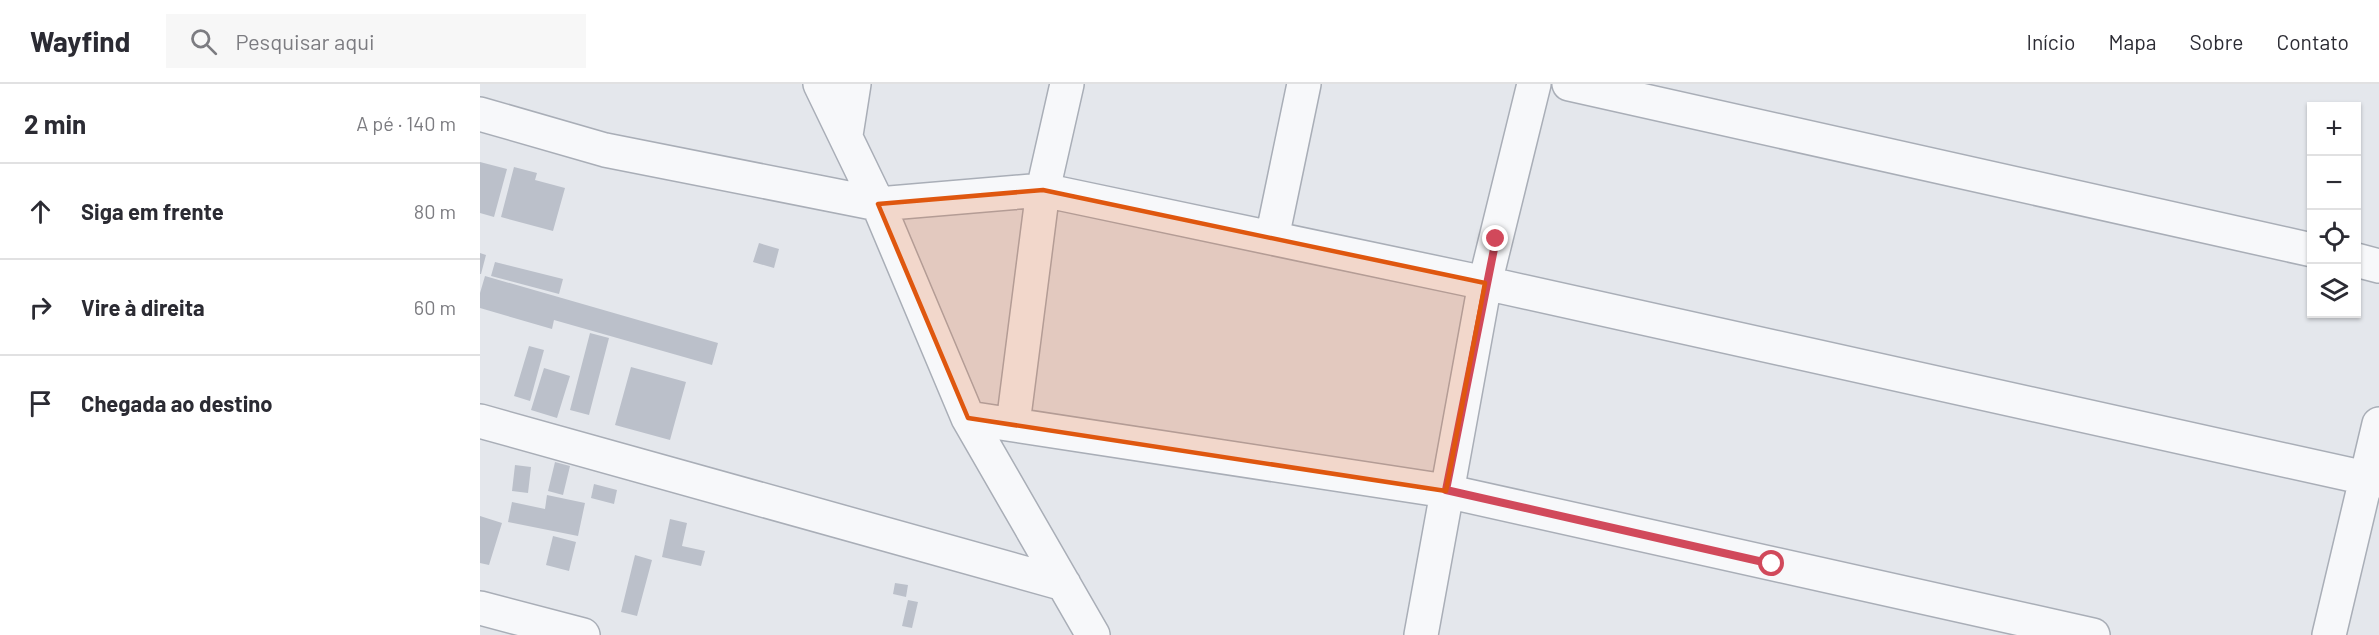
<!DOCTYPE html>
<html lang="pt">
<meta charset="utf-8">
<style>
:root{--surface:#fff;--page:#f7f7f7;--text:#2b2b33;--muted:#7c7c81;--line:#e1e1e2}
body{margin:0;font-family:Barlow,sans-serif;background:var(--page);color:var(--text)}
.controls{position:absolute;right:18px;top:18px;display:grid;overflow:hidden;border-radius:0px;box-shadow:0 2px 4px #0004}
.controls button{width:54px;height:54px;display:grid;place-items:center;padding:0;border:0;border-bottom:2px solid var(--line);background:var(--surface);color:var(--text);font:30px sans-serif}
.stop{position:absolute;width:18px;height:18px;margin:-14px;border:4px solid #d1495b;border-radius:50%;background:#fff}
.stop.end{background:#d1495b;border-color:#fff;box-shadow:0 2px 6px #0008}
.list{margin:0;padding:0;list-style:none}
h2{display:flex;justify-content:space-between;align-items:center;height:78px;margin:0;padding:0 24px;font-size:26px}
h2 small{font-size:20px;font-weight:400;color:var(--muted)}
.list li{display:grid;grid-template-columns:39px 1fr auto;gap:18px;align-items:center;box-sizing:border-box;height:96px;padding:0 24px;border-top:2px solid var(--line)}
.list b{display:block;font-size:22px;white-space:nowrap}
.list em{font-size:20px;font-style:normal;color:var(--muted)}
.icon{flex:none;width:33px;height:33px;fill:none;stroke:currentColor;stroke-width:2;stroke-linecap:round;stroke-linejoin:round}
.map{position:relative;flex:none;width:1899px;height:551px;overflow:hidden}
header{display:flex;align-items:center;gap:36px;box-sizing:border-box;height:84px;padding:0 30px;background:var(--surface);border-bottom:2px solid var(--line)}
header strong{font-size:28px}
nav{display:flex;gap:33px;margin-inline-start:auto;font-size:21px}
.search{width:420px;height:54px;background:var(--page);display:flex;align-items:center;gap:15px;box-sizing:border-box;padding:0 21px;border-radius:0px;color:var(--muted);font-size:22px}
main{display:flex}
aside{flex:1;background:var(--surface)}
.map>svg:first-child{display:block}
.building{fill:#bbc0ca}
.lines{fill:none;stroke-linecap:round;stroke-linejoin:round}
.minor-casing{stroke:#a9aeb7;stroke-width:36}
.minor{stroke:#f7f8fa;stroke-width:33}
.route{stroke:#d1495b;stroke-width:8}
.marked{fill:#df570f;fill-opacity:0.2;stroke:#df570f;stroke-width:4.5;stroke-linejoin:round}
</style>
<header>
<strong>Wayfind</strong>
<div class="search"><svg class="icon" aria-label="search" viewBox="0 0 24 24"><circle cx="10" cy="10" r="6"/><path d="M15 15l6 6"/></svg>Pesquisar aqui</div>
<nav><a>Início</a><a>Mapa</a><a>Sobre</a><a>Contato</a></nav>
</header>
<main>
<aside>
<h2>2 min<small>A pé · 140 m</small></h2>
<ul class="list">
<li><svg class="icon" aria-label="ahead" viewBox="0 0 24 24"><path d="M12 20V5M6 11l6-6 6 6"/></svg><div><b>Siga em frente</b></div><em>80 m</em></li>
<li><svg class="icon" aria-label="right" viewBox="0 0 24 24"><path d="M7 20v-9h11M14 6l5 5-5 5"/></svg><div><b>Vire à direita</b></div><em>60 m</em></li>
<li><svg class="icon" aria-label="arrive" viewBox="0 0 24 24"><path d="M6 21V4h12l-3 4 3 4H6"/></svg><div><b>Chegada ao destino</b></div></li>
</ul>
</aside>
<div class="map">
<svg width="1899" height="551" viewBox="0 0 1899 551">
<rect width="100%" height="100%" fill="#e4e7ec"/>
<path class="building" d="M0,78L27,85L14,133L0,129Z
M34,83L57,89L55,96L85,104L73,147L21,133Z
M279,159L299,165L294,184L273,178Z
M0,169L6,171L1,190H0Z
M15,178L83,195L79,210L11,192Z
M5,192L238,259L232,281L74,236L72,245L0,224V209Z
M110,249L129,254L109,331L90,326Z
M49,262L64,266L50,317L34,312Z
M151,283L206,298L190,356L135,341Z
M64,284L90,292L77,334L51,326Z
M75,378L90,382L83,411L68,407Z
M35,381L51,383L48,409L32,407Z
M114,400L137,406L134,420L111,414Z
M67,411L105,419L98,452L28,438L32,418L65,425Z
M0,432L22,439L9,481L0,479Z
M190,435L207,439L202,462L225,467L221,482L182,473Z
M73,452L96,458L89,487L66,481Z
M155,471L172,476L157,532L141,528Z
M415,499L428,501L426,513L413,510Z
M428,516L438,518L432,544L422,542Z"/>
<g class="lines">
<g class="minor-casing">
<path id="minor" d="M340,0L398,120L488,334L613,551
M1089,0L1832,166
M0,30L125,66L398,120L563,106L1005,199L1899,397
M366,51L374,0
M792,154L824,0
M1876,176L1899,182
M488,334L966,407L1613,551
M0,337L584,500
M533,340L563,106L587,0
M0,524L103,551
M941,551L1005,199L1054,0
M1849,551L1899,340"/>
</g>
<use href="#minor" class="minor"/>
</g>
<g class="lines">
<path class="route" d="M1016,155L966,406L1292,480"/>
</g>
<path class="marked" d="M563,106L1005,199L966,407L488,334L398,120Z"/>
</svg>
<div class="controls">
<button>+</button>
<button>−</button>
<button><svg class="icon" aria-label="locate" viewBox="0 0 24 24"><circle cx="12" cy="12" r="6"/><path d="M12 2v4M12 18v4M2 12h4M18 12h4"/></svg></button>
<button><svg class="icon" aria-label="layers" viewBox="0 0 24 24"><path d="M12 4l9 5-9 5-9-5zM3 14l9 5 9-5"/></svg></button>
</div>
<div class="stop" style="left:1292px;top:480px"></div>
<div class="stop end" style="left:1016px;top:155px"></div>
</div>
</main>
